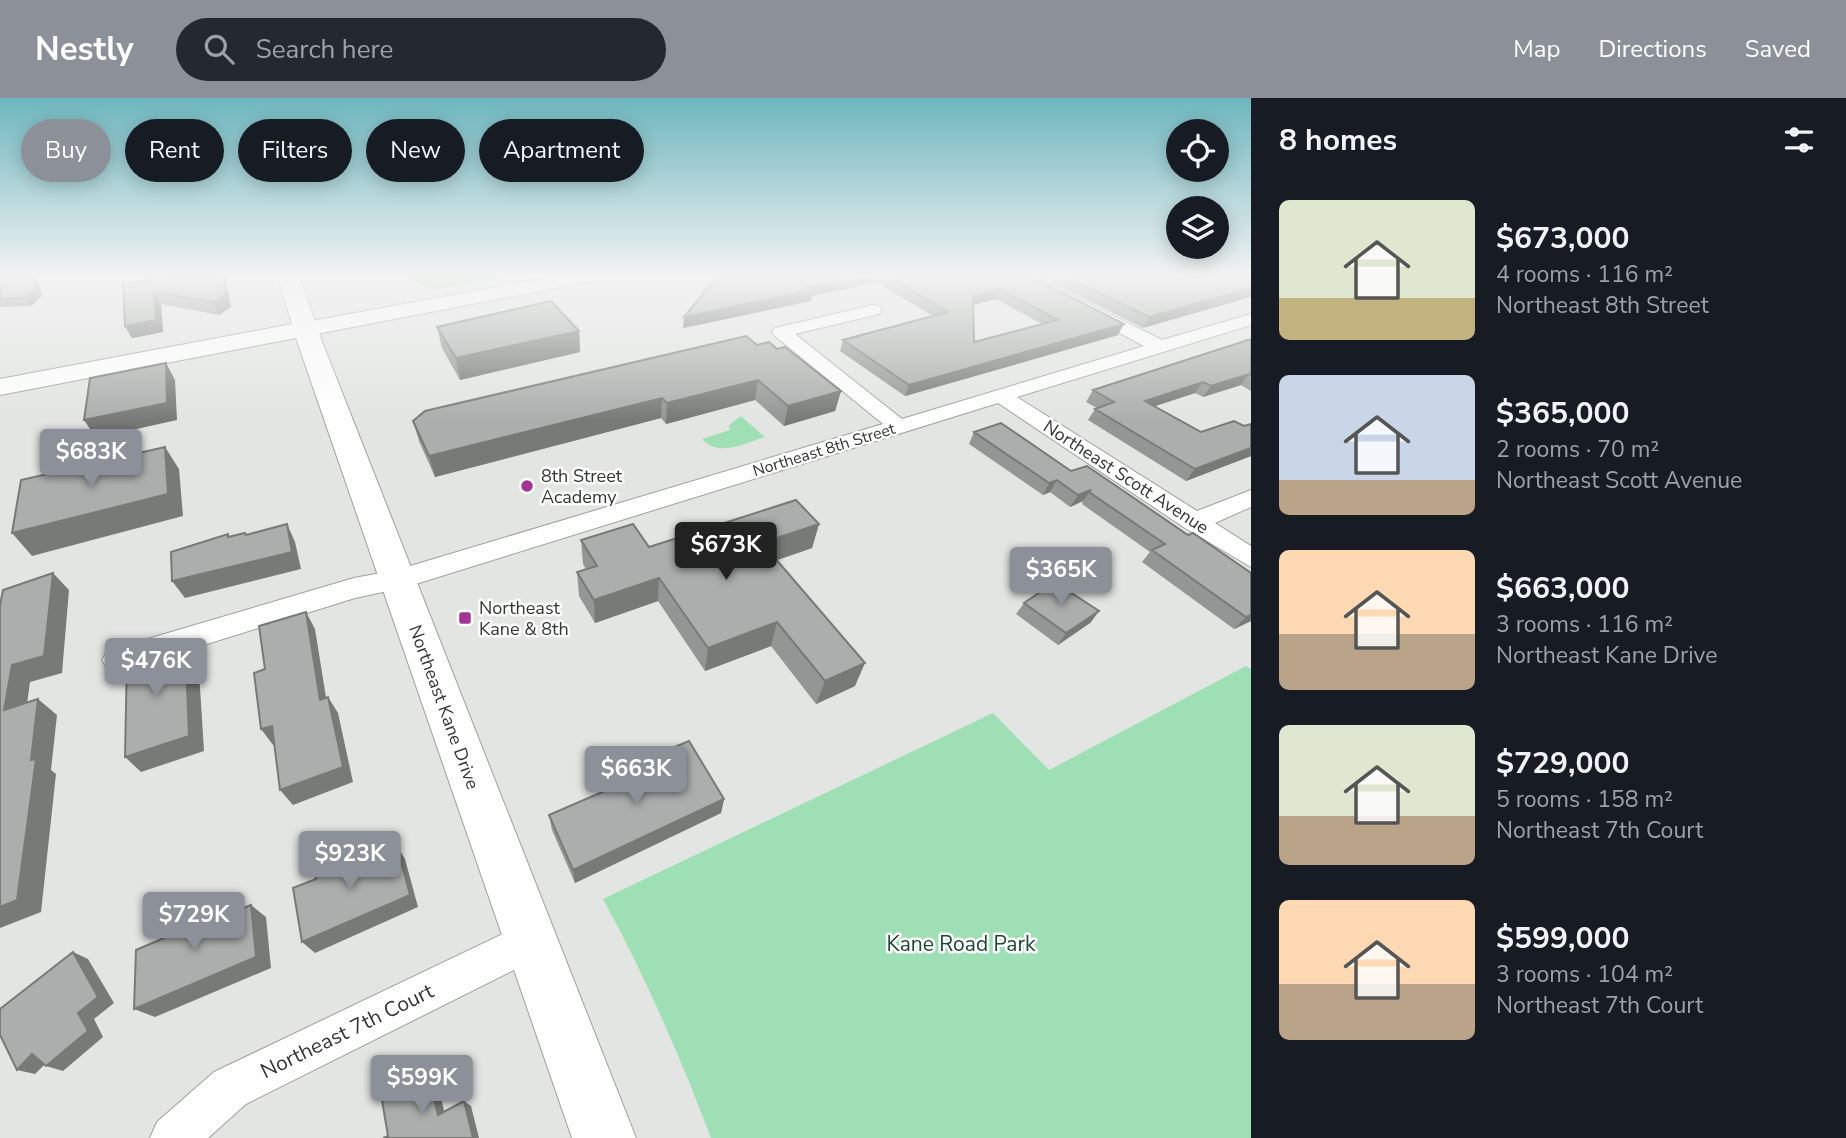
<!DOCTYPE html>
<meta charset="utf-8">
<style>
body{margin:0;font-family:"Nunito Sans",sans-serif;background:#242831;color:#f1f3f6;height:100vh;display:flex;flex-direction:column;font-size:26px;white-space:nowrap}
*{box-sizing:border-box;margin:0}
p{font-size:23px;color:#9ea1a6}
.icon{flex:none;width:38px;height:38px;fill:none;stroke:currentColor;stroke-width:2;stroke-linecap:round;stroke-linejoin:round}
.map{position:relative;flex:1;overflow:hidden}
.panel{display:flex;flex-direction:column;background:#171b24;width:595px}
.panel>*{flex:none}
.banner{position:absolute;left:21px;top:21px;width:665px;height:63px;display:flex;gap:14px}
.fabs{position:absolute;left:1166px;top:21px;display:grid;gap:14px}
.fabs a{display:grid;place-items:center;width:63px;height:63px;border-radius:50%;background:#171b24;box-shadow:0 4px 18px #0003;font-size:35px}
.price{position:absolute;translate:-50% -60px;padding:0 16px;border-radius:7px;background:#8c9099;color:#fff;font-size:23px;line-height:46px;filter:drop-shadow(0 2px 4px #0008)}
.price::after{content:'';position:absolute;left:50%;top:42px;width:21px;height:16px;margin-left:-10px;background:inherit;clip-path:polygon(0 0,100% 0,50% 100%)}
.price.active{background:#222;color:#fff}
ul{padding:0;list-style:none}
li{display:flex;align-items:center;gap:21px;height:175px;padding:0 28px}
li span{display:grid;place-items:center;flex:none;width:196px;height:140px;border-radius:10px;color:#555}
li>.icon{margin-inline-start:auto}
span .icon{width:84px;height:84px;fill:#fffc;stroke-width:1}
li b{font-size:30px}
h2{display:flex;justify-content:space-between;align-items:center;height:84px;padding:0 28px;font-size:30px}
.tag{padding:0 24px;border-radius:32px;background:#171b24;box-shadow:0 4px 18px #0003;font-size:24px;line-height:63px}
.tag.active{background:#8c9099;color:#fff}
header{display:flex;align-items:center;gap:42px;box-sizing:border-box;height:98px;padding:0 35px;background:#8c9099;color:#fff}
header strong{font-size:33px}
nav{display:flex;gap:38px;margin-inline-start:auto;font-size:24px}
.search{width:490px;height:63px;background:#242831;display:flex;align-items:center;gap:18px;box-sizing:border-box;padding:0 24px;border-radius:38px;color:#9ea1a6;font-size:26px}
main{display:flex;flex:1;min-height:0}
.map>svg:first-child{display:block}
.green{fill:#9fdfb5}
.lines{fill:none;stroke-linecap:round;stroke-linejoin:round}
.minor-casing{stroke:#9ea09e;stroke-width:2}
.tertiary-casing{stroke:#9ea09e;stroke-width:2}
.primary-casing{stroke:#9ea09e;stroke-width:2}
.minor{fill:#fff;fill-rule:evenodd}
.tertiary{fill:#fff;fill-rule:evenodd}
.primary{fill:#fff;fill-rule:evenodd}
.wall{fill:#939694;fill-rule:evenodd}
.shaded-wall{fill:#787a78}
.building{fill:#abaeac;stroke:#787a78;stroke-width:2;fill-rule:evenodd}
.poi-dot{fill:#a43492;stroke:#fff;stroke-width:2.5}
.labels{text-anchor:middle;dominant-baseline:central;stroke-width:5;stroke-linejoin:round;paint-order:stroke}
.far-street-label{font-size:16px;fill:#343535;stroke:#fff}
.poi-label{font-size:18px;fill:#343535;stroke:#fff;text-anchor:start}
.street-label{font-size:18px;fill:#343535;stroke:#fff}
.near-park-label{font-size:21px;fill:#1e472e;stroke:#fff}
.near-street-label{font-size:21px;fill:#343535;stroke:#fff}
</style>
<header>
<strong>Nestly</strong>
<div class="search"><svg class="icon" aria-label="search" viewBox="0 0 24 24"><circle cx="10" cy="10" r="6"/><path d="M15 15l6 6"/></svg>Search here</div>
<nav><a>Map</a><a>Directions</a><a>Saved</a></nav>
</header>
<main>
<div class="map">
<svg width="1251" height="1040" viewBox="0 0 1251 1040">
<rect width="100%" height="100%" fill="#e3e5e3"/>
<path class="green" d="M401,177H515L432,192Z
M741,318L765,339C745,345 719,360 702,341L730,332L729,327Z
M1246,568L1251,571V1040H711C680,958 645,878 603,801L993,615L1049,672Z"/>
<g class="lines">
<defs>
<path id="minor" d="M1011,177H1031L1162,242L1251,216V227L1017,299L1197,413L1251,392V409L1215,425L1251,448V469L1185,430L998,305L406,489L355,500L117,574L107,570L102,562L107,554L117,550L354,480L397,472L883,326L775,238L772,234L775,230L873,207L879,208L882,212L879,216L795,236L902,321L1144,248Z
M532,822L546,828L552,842L546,856L246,1006L208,1040H150L157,1024L214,974Z"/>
<path id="tertiary" d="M561,177H602L592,183L306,238L295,231L306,224Z"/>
<path id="primary" d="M277,177H299L323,246L636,1040H572L296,240L0,297V281L292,226Z"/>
</defs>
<use href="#minor" class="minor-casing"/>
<use href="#tertiary" class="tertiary-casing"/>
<use href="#primary" class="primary-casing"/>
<use href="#minor" class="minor"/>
<use href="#tertiary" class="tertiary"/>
<use href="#primary" class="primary"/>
</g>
<path class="wall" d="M0,177H35L38,183L42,198L31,208L0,209Z
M178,177L231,209L219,217L161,206L163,234L132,240L125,228L123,186Z
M718,177H1028L1118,237L905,298L840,253L843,242L933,218L876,184L812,198L811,203L683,230ZM996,201L1042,226L974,244L973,207Z
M1037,177H1251L1143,230Z
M437,229L579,233L580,254L460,282L442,250Z
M1251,241V293L1241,287L1203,299L1195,295L1155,308L1201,334L1244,328L1251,326V358L1186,383L1088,322L1095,311L1097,310L1086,304L1093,292Z
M757,247L777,251L841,293L835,313L784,328L755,302L666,326L661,320L435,379L419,343L413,323Z
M974,334L1071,373L1087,368L1251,523L1234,531L1142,464L1150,454L1082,406L1083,403L1070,409L1050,394L1043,397L969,346Z
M819,426L812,450L777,462L855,588L816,606L771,548L705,573L658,503L595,525L579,498L577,474L586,471L583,466L581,442L649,449Z
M1024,505L1099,513L1090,525L1058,547L1016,516Z
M646,661L724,701L721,715L575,785L552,732L549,717L646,675Z"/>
<path class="shaded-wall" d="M34,177L38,183L42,198L31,208L26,200Z
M222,177H225L231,209L219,217L213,204Z
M864,177H878L876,184L812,198L811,203L683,230L684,219L808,189Z
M1251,190V199L1143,230L1149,219Z
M1000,191L996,201L969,208L973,198Z
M154,194L161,206L163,234L132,240L125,228Z
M1124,226L1118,237L905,298L909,287Z
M579,233L580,254L460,282L456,260Z
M166,265L175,282L177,322L96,340L84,322Z
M1249,276L1241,287L1203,299L1211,288Z
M758,282L755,302L666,326L667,305Z
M1203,284L1195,295L1137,314L1145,303Z
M841,293L835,313L784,328L788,308Z
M662,300L661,320L435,379L429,358Z
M165,349L179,371L183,418L32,458L12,435Z
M1251,350V358L1186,383L1195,371Z
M1057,382L1050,394L1043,397L1049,385Z
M1091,392L1083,403L1070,409L1078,397Z
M287,426L295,444L301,471L185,500L172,483Z
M819,426L812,450L757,469L762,445Z
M53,475L69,492L62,575L30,584L24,628L4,612L12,567Z
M659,480L658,503L595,525L594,502Z
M1099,513L1090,525L1058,547L1066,535Z
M306,514L315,531L329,618L320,602Z
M1251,517V523L1234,531L1246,519Z
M777,524L771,548L705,573L708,550Z
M185,541L198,558L204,653L141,674L125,659Z
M865,565L855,588L816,606L825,583Z
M328,599L338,615L353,684L293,707L280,692Z
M38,601L57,617L51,672L56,676L41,814L0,830V809L31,662Z
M272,628L283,644L273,647L261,631Z
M724,701L721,715L575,785L573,772Z
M397,748L405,761L418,809L315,855L302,844Z
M226,804L241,816L226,817Z
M251,807L266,819L271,870L155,919L134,911Z
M73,854L88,861L114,905L94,921L103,939L63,973L46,968L78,915Z
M32,956L50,961L35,976L17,972Z
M429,982L438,988L446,1021L438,1017Z
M405,984L414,990L407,994Z
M464,1003L471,1008L479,1040H473Z"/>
<path class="building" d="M0,177H19L18,178L34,177L37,190L26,200L0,201Z
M178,177H222L226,197L213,204L154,194L156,222L125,228L123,186Z
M718,177H864L808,189L814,192L684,219Z
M885,177H1028L1124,226L909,287L843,242L948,214ZM1000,191L1058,222L974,244L973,198Z
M1062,177H1251V190L1149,219Z
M551,203L579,233L456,260L437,229Z
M746,238L757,247L769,244L777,251L785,249L841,293L788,308L758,282L667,305L662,300L429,358L413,323L425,313Z
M1251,241V277L1249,276L1211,288L1203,284L1145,303L1201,334L1234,323L1244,328L1251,326V350L1195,371L1095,311L1114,304L1093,292Z
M166,265L167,305L84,322L90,280Z
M1001,325L1071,373L1087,368L1188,437L1193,435L1251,475V517L1246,519L1152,452L1165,446L1089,394L1091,392L1078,397L1057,382L1049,385L974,334Z
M165,349L168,396L12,435L21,382Z
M796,402L819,426L762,445L865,565L825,583L777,524L708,550L659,480L594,502L577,474L597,468L581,442L633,426L649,449Z
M287,426L292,454L172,483L171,454L228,436V439L245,435L246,437Z
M53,475L44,558L12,567L4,612L38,601L31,662L36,661L17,802L0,809V507L3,492Z
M1055,484L1099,513L1066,535L1024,505Z
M306,514L320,602L328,599L343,669L280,692L272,628L261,631L254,575L265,571L259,528Z
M185,541L189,638L125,659L127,559Z
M689,643L724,701L573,772L549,717L653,672L646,661Z
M397,748L410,797L302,844L293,790L316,781L314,774L370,750L372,758Z
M226,804V817L251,807L256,859L134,911L136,852L164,840V829Z
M73,854L98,899L78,915L88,933L46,968L32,956L17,972L0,937V911Z
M429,982L438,1017L464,1003L473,1040H383L388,1038L381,996L405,984L407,994Z"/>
<linearGradient id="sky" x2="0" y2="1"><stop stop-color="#6eb6be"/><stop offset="0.55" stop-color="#f2f3f2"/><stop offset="1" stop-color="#f2f3f2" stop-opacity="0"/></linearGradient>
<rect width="1251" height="322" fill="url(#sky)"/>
<g class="poi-dot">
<circle cx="527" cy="388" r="7"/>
<rect x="458" y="513" width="14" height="14" rx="3.5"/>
</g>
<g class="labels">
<g class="far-street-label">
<text transform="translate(824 352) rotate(-17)">Northeast 8th Street</text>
</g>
<g class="poi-label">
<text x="541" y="378">8th Street<tspan x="541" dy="21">Academy</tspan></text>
<text x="479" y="510">Northeast<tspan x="479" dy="21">Kane &amp; 8th</tspan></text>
</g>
<g class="street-label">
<text transform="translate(1126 379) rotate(33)">Northeast Scott Avenue</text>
<text transform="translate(444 609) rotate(70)">Northeast Kane Drive</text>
</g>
<g class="near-park-label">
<text x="961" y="846">Kane Road Park</text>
</g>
<g class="near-street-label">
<text transform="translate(347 933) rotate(-26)">Northeast 7th Court</text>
</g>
</g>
</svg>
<div class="fabs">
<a><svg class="icon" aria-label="locate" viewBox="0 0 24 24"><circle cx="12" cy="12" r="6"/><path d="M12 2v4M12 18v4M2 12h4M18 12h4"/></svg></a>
<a><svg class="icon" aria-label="layers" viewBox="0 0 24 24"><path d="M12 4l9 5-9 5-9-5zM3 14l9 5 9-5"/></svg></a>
</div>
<b class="price" style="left:91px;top:391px">$683K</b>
<b class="price active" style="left:726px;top:484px">$673K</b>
<b class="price" style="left:1061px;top:509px">$365K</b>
<b class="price" style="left:156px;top:600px">$476K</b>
<b class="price" style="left:636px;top:708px">$663K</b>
<b class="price" style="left:350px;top:793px">$923K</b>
<b class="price" style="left:194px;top:854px">$729K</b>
<b class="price" style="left:422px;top:1017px">$599K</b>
<div class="banner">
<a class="tag active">Buy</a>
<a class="tag">Rent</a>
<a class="tag">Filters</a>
<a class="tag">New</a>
<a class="tag">Apartment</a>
</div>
</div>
<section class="panel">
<h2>8 homes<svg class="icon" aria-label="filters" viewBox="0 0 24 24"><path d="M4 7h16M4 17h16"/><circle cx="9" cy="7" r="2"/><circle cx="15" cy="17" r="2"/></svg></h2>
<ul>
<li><span style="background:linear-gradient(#dfe7d0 70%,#c2b280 0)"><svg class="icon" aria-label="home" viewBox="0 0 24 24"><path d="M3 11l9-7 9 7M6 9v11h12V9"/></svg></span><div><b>$673,000</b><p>4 rooms · 116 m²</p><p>Northeast 8th Street</p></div></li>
<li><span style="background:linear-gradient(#c9d6e8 75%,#b9a48a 0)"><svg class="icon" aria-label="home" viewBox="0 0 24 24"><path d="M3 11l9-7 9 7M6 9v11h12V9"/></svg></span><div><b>$365,000</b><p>2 rooms · 70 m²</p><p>Northeast Scott Avenue</p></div></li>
<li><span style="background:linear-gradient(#ffd9b3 60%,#b9a48a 0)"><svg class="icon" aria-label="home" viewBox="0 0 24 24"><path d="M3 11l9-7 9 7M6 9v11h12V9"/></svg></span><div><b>$663,000</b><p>3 rooms · 116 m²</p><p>Northeast Kane Drive</p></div></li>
<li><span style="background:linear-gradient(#dfe7d0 65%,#b9a48a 0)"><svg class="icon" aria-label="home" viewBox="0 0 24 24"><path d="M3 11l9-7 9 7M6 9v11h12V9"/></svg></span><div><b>$729,000</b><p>5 rooms · 158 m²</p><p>Northeast 7th Court</p></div></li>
<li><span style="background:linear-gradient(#ffd9b3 60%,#b9a48a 0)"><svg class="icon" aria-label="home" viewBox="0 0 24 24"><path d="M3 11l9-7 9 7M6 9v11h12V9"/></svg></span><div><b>$599,000</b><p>3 rooms · 104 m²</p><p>Northeast 7th Court</p></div></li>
</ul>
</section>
</main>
